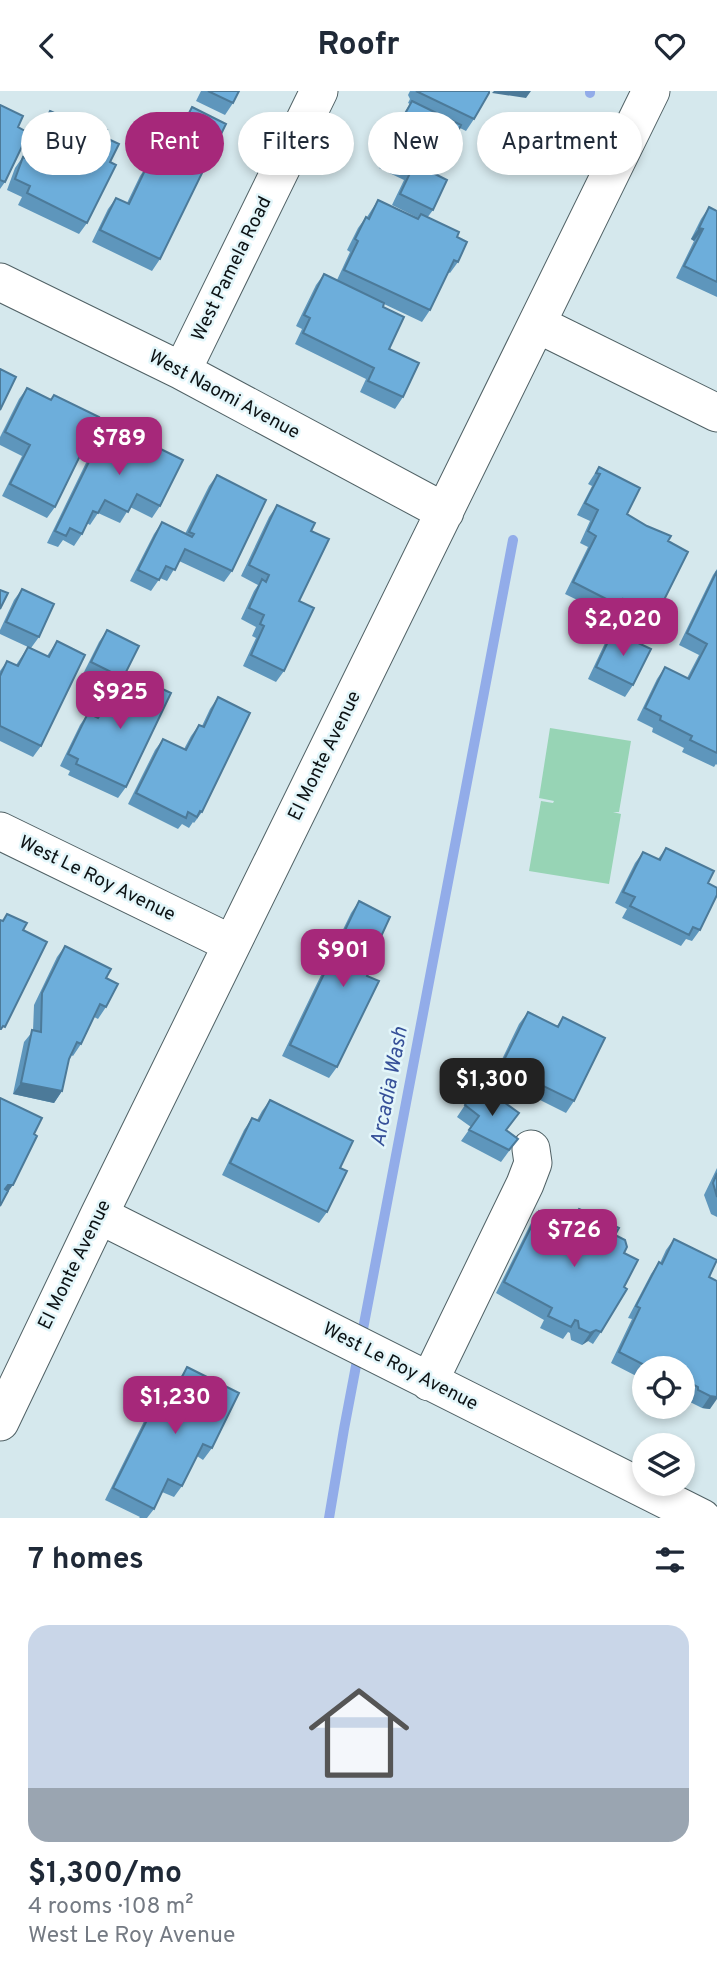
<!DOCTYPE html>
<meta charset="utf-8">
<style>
body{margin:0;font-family:Overpass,sans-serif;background:#f6f6f7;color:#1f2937;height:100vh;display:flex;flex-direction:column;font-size:26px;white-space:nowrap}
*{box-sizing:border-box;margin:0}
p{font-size:23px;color:#747a83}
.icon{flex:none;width:38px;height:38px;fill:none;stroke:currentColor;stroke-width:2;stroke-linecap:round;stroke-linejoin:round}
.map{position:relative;height:1427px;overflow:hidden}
.panel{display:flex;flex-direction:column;background:#fff;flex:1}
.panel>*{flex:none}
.top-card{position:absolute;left:21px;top:21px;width:676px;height:63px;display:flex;gap:14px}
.tools{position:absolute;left:632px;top:1265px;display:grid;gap:14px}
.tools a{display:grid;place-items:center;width:63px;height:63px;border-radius:50%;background:#fff;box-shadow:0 4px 10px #0003;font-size:35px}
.price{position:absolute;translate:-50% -60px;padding:0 16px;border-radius:14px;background:#a6287a;color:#fff;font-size:23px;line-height:46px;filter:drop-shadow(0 2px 4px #0008)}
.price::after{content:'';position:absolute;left:50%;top:42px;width:21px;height:16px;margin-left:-10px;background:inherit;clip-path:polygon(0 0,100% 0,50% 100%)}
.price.active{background:#222;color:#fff}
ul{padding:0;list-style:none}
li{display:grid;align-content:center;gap:14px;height:371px;padding:0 28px}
li span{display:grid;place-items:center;height:217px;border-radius:21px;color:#555}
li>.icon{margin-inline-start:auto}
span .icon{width:126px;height:126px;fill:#fffc;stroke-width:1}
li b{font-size:30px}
h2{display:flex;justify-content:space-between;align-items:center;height:84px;padding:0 28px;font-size:30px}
.pill{padding:0 24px;border-radius:32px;background:#fff;box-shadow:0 4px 10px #0003;font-size:24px;line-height:63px}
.pill.active{background:#a6287a;color:#fff}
header{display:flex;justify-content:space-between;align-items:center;height:91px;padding:0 28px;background:#fff;font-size:32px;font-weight:700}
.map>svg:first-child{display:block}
.garden{fill:#97d4b5}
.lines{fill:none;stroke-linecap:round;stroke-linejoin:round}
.stream{stroke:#92ace9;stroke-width:10}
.minor-casing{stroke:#506165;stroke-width:39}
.minor{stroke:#fff;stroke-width:37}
.wall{fill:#5e96bc}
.shaded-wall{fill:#4c7a99}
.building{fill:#6daedb;stroke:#4c7a99;stroke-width:2}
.labels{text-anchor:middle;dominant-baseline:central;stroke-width:5;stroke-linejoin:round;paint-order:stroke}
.street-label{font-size:19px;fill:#0c1214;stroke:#e3f6fa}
.water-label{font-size:21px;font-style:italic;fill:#354f98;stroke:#e3f6fa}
</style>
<header><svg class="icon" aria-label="back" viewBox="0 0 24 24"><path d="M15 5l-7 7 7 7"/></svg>Roofr<svg class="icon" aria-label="heart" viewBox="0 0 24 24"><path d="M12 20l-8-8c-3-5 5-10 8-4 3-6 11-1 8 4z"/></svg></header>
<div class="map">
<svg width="717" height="1427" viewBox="0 0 717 1427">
<rect width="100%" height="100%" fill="#d5e8ed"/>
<path class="garden" d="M550,637L631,650L619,721H613L621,723L609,793L529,780L541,710L553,712L554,710L539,707Z"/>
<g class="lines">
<path class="stream" d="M590,2V0
M329,1427L344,1338L513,449"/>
<defs>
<path id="minor" d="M0,191L182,280L445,421
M537,233L717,322
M182,280L319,0
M0,740L232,853
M99,1124L702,1427
M429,1291L525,1093L533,1072L531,1058
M0,1331L99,1124L651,0"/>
</defs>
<use href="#minor" class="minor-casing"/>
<use href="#minor" class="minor"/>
</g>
<path class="wall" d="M201,0H239L233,12L225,24L196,10Z
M410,0H489L474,28L466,40L460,37L446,65L439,75L435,83L433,119L427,127L457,146L458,171L450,182L448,181L430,219L422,231L384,213L383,216L389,258L403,306L395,318L360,301L366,288L295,253L302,238L296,235L316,194L324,183L337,189L350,161L347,159L358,137L366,126H367L378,109L418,127L392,114L404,89L379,77L383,69L379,67L404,22L410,13L408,12L410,8L408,4Z
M0,14L18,36L5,91L0,98Z
M192,16L160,168L152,180L92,151L108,118L116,107L127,112L140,85L148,73L159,79L184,28Z
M50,20L85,37L90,30L104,46L110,71L87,132L79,143L18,114L22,106L7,99L15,77L33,51L42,31Z
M709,116L716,120L717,119V206L676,187L694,150L691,148L701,128Z
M27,297L51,309L54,304L55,416L47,427L2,405L22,365L0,354V346L19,308Z
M108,332L160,415L152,427L130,416L120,432L98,422L90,434L87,432L82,443L74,455L63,449L58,456L47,452L100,343Z
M599,376L627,423L668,450L656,525L648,537L616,520L612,526L565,503L588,456L580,452L590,430L577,424L592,395L588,393Z
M217,384L232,480L224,491L179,470L167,490L160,487L151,500L130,490L154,443L162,431L185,443L209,395Z
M277,414L311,440L299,510L284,580L276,591L243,575L256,547L252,545L256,536L241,528L254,500L258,494L241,485L269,426Z
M717,478V674L716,673L714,676L682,661L684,657L652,641L653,637L637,629L657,588L665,576L687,587L699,564L679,554L713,484Z
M22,498L39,546L31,557L47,565L57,550L41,655L33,666L0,650V580L7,570L16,574L28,556L0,543V539L14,509Z
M107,539L123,587L115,598L83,583L99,551Z
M613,540L633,594L625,606L588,588L605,552Z
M135,585L126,696L118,707L68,684L70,680L60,675L80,634L88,622L93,625L97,616L105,605L107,606L111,599L123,604L127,596Z
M218,606L202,721L194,732L193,731L189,737L182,733L178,738L128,713L155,659L163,648L184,658L191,645L199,634L202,635L210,618Z
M666,757L708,792L700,839L692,850L686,848L681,855L622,827L627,818L615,812L635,772L643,761L658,768Z
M359,810L378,852L337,976L329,987L282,965L351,822Z
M65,855L106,887V916L98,928L94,926L81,953L73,965L71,964L69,968L62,1000L54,1012L13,1003L24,951L33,940L34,914L57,866Z
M528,921L557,935L563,926L574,1010L566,1022L516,997L513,1001L491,991L519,933Z
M479,993L506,1039L518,1048L501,1071L461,1050L471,1036L457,1026Z
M270,1009L340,1077L327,1121L319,1132L222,1084L244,1039L252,1027L257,1029L262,1020Z
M717,1077V1126L711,1123L704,1104Z
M579,1118L615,1144L624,1162L601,1241L593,1253L588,1250L582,1254L571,1249L570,1242L568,1241L563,1248L540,1237L544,1229L496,1202L531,1132L539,1120L570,1131Z
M674,1148L709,1186L710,1318L702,1317L690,1311V1308L682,1304V1278H644V1289L611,1272L632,1228L628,1227L651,1183L659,1171L660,1172L666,1159Z
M187,1276L212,1357L203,1369L197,1365L182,1395L174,1406L162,1401L154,1418L147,1427H139L140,1426L105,1409L159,1300L167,1289L176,1293Z"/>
<path class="shaded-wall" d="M494,0H531L526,7L492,2Z
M699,137L703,138L694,150L691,148Z
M21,992L62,1000L54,1012L13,1003Z
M8,1094H13L5,1105L0,1106Z
M596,1239L588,1250L582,1254L590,1242Z
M710,1305L717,1306V1308L710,1318L702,1317Z"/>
<path class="building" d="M208,0H239L233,12Z
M416,0H489V2L474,28Z
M412,10L461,34L446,65L441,63L437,73L440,75L435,83L447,89L433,119L400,103L412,78L387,66L391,58L387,56Z
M0,14L23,25L18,36L25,40L24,43L27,45L5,91L0,89Z
M192,16L226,33L160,168L100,139L116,107L129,113L148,73L161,79Z
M50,20L86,37L90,30L107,39L104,46L119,53L110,71L116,74L87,132L27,102L30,95L15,88L23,66L25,67L33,50L35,51Z
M378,109L418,128L421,123L459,141L457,146L467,151L458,171L454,169L430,219L344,179L358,150L355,148L366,126L369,128Z
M709,116L717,120V191L684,175L703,138L699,137Z
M324,183L384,212L383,216L404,226L389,258L419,272L403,306L368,290L374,277L303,242L310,227L304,224Z
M0,278L16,286L0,319Z
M27,297L51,309L54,304L99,326L55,416L10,393L30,354L5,341Z
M108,332L183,369L160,415L137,403L128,421L105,409L98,422L93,420L82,443L70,437L66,445L55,440Z
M599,376L640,397L627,423L647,435L671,445L668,450L688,461L656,525L623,508L620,515L573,491L596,445L588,440L598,419L585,412L600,383L596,382Z
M217,384L266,409L232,480L185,458L175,479L166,475L159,489L138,479L162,431L192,446L194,443L189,441Z
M277,414L315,432L311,440L329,448L299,510L314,517L284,580L251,564L264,535L260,533L264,524L249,517L262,488L266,491L269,484L249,474Z
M717,480V662L690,649L692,645L660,629L661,625L645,617L665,576L689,588L707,553L687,542Z
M22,498L54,513L39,546L6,531Z
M0,499L8,502L0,518Z
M107,539L139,555L123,587L91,571Z
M613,540L651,558L633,594L596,576Z
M57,550L85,564L41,655L0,635V585L7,570L18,575L28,556L49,566Z
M135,585L171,602L126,696L76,673L78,668L68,663L88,622L98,627L100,624L97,622L105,605L108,606L111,599L125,605Z
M218,606L250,622L202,721L200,720L197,726L188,721L186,727L136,702L163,648L186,659L199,634L204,636Z
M666,757L714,780L708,792L717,797V804L700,839L693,836L689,844L630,815L635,806L623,801L643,761L660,769Z
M359,810L390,826L378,852L382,854L367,885L379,890L337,976L290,954Z
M7,823L27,832L23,839L47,851L5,936L3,935L1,938H0V829L3,830Z
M65,855L111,878L106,887L118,893L106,916L100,913L81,953L77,951L69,968L62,1000L21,992L32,939L41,941L42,902Z
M528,921L558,936L563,926L605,947L574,1010L523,985L521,990L499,979Z
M479,993L519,1022L506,1039L518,1048L509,1059L469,1039L479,1025L465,1014Z
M0,1007L42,1027L34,1043L37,1045L13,1094H8L5,1098L8,1100L0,1115Z
M270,1009L353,1050L340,1077L347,1080L327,1121L230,1072L252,1027L259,1030Z
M717,1082V1106L713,1092Z
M579,1118L619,1137L615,1144L625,1149L627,1156L624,1162L638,1169L624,1196L627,1198L601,1241L596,1239L590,1242L579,1237L578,1230L575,1229L571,1236L548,1225L552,1217L504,1191L539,1120L548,1124L550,1121L572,1132Z
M674,1148L717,1169L709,1186L717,1190V1306L710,1305L698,1299V1296L687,1290L685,1294L682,1293V1278H652L619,1261L640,1217L636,1215L659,1171L662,1173Z
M187,1276L239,1302L212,1357L203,1353L182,1395L168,1388L154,1418L113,1397L167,1289L178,1294Z"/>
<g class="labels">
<g class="street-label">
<text transform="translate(232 178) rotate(-64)">West Pamela Road</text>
<text transform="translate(224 304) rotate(28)">West Naomi Avenue</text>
<text transform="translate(325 665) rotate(-64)">El Monte Avenue</text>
<text transform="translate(97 788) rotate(26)">West Le Roy Avenue</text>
<text transform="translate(75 1174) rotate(-64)">El Monte Avenue</text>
<text transform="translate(400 1276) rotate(27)">West Le Roy Avenue</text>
</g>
<g class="water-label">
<text transform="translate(390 996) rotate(-79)">Arcadia Wash</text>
</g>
</g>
</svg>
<div class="tools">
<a><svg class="icon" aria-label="locate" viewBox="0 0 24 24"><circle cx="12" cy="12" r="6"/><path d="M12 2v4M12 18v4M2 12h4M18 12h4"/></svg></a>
<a><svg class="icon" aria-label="layers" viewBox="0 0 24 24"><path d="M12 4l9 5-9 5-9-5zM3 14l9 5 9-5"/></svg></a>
</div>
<b class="price" style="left:119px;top:386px">$789</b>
<b class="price" style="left:623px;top:567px">$2,020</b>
<b class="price" style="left:120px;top:640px">$925</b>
<b class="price" style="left:343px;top:898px">$901</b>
<b class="price active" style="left:492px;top:1027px">$1,300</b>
<b class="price" style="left:574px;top:1178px">$726</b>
<b class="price" style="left:175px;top:1345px">$1,230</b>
<div class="top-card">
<a class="pill">Buy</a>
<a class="pill active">Rent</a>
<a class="pill">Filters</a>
<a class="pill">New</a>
<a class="pill">Apartment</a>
</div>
</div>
<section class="panel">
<h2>7 homes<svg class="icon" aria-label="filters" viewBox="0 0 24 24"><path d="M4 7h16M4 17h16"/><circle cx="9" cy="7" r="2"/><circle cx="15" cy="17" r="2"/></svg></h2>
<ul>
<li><span style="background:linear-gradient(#c9d6e8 75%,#9aa5b1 0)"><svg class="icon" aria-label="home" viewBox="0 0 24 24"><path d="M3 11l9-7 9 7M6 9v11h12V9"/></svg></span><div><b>$1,300/mo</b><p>4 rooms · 108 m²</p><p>West Le Roy Avenue</p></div></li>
</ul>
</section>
